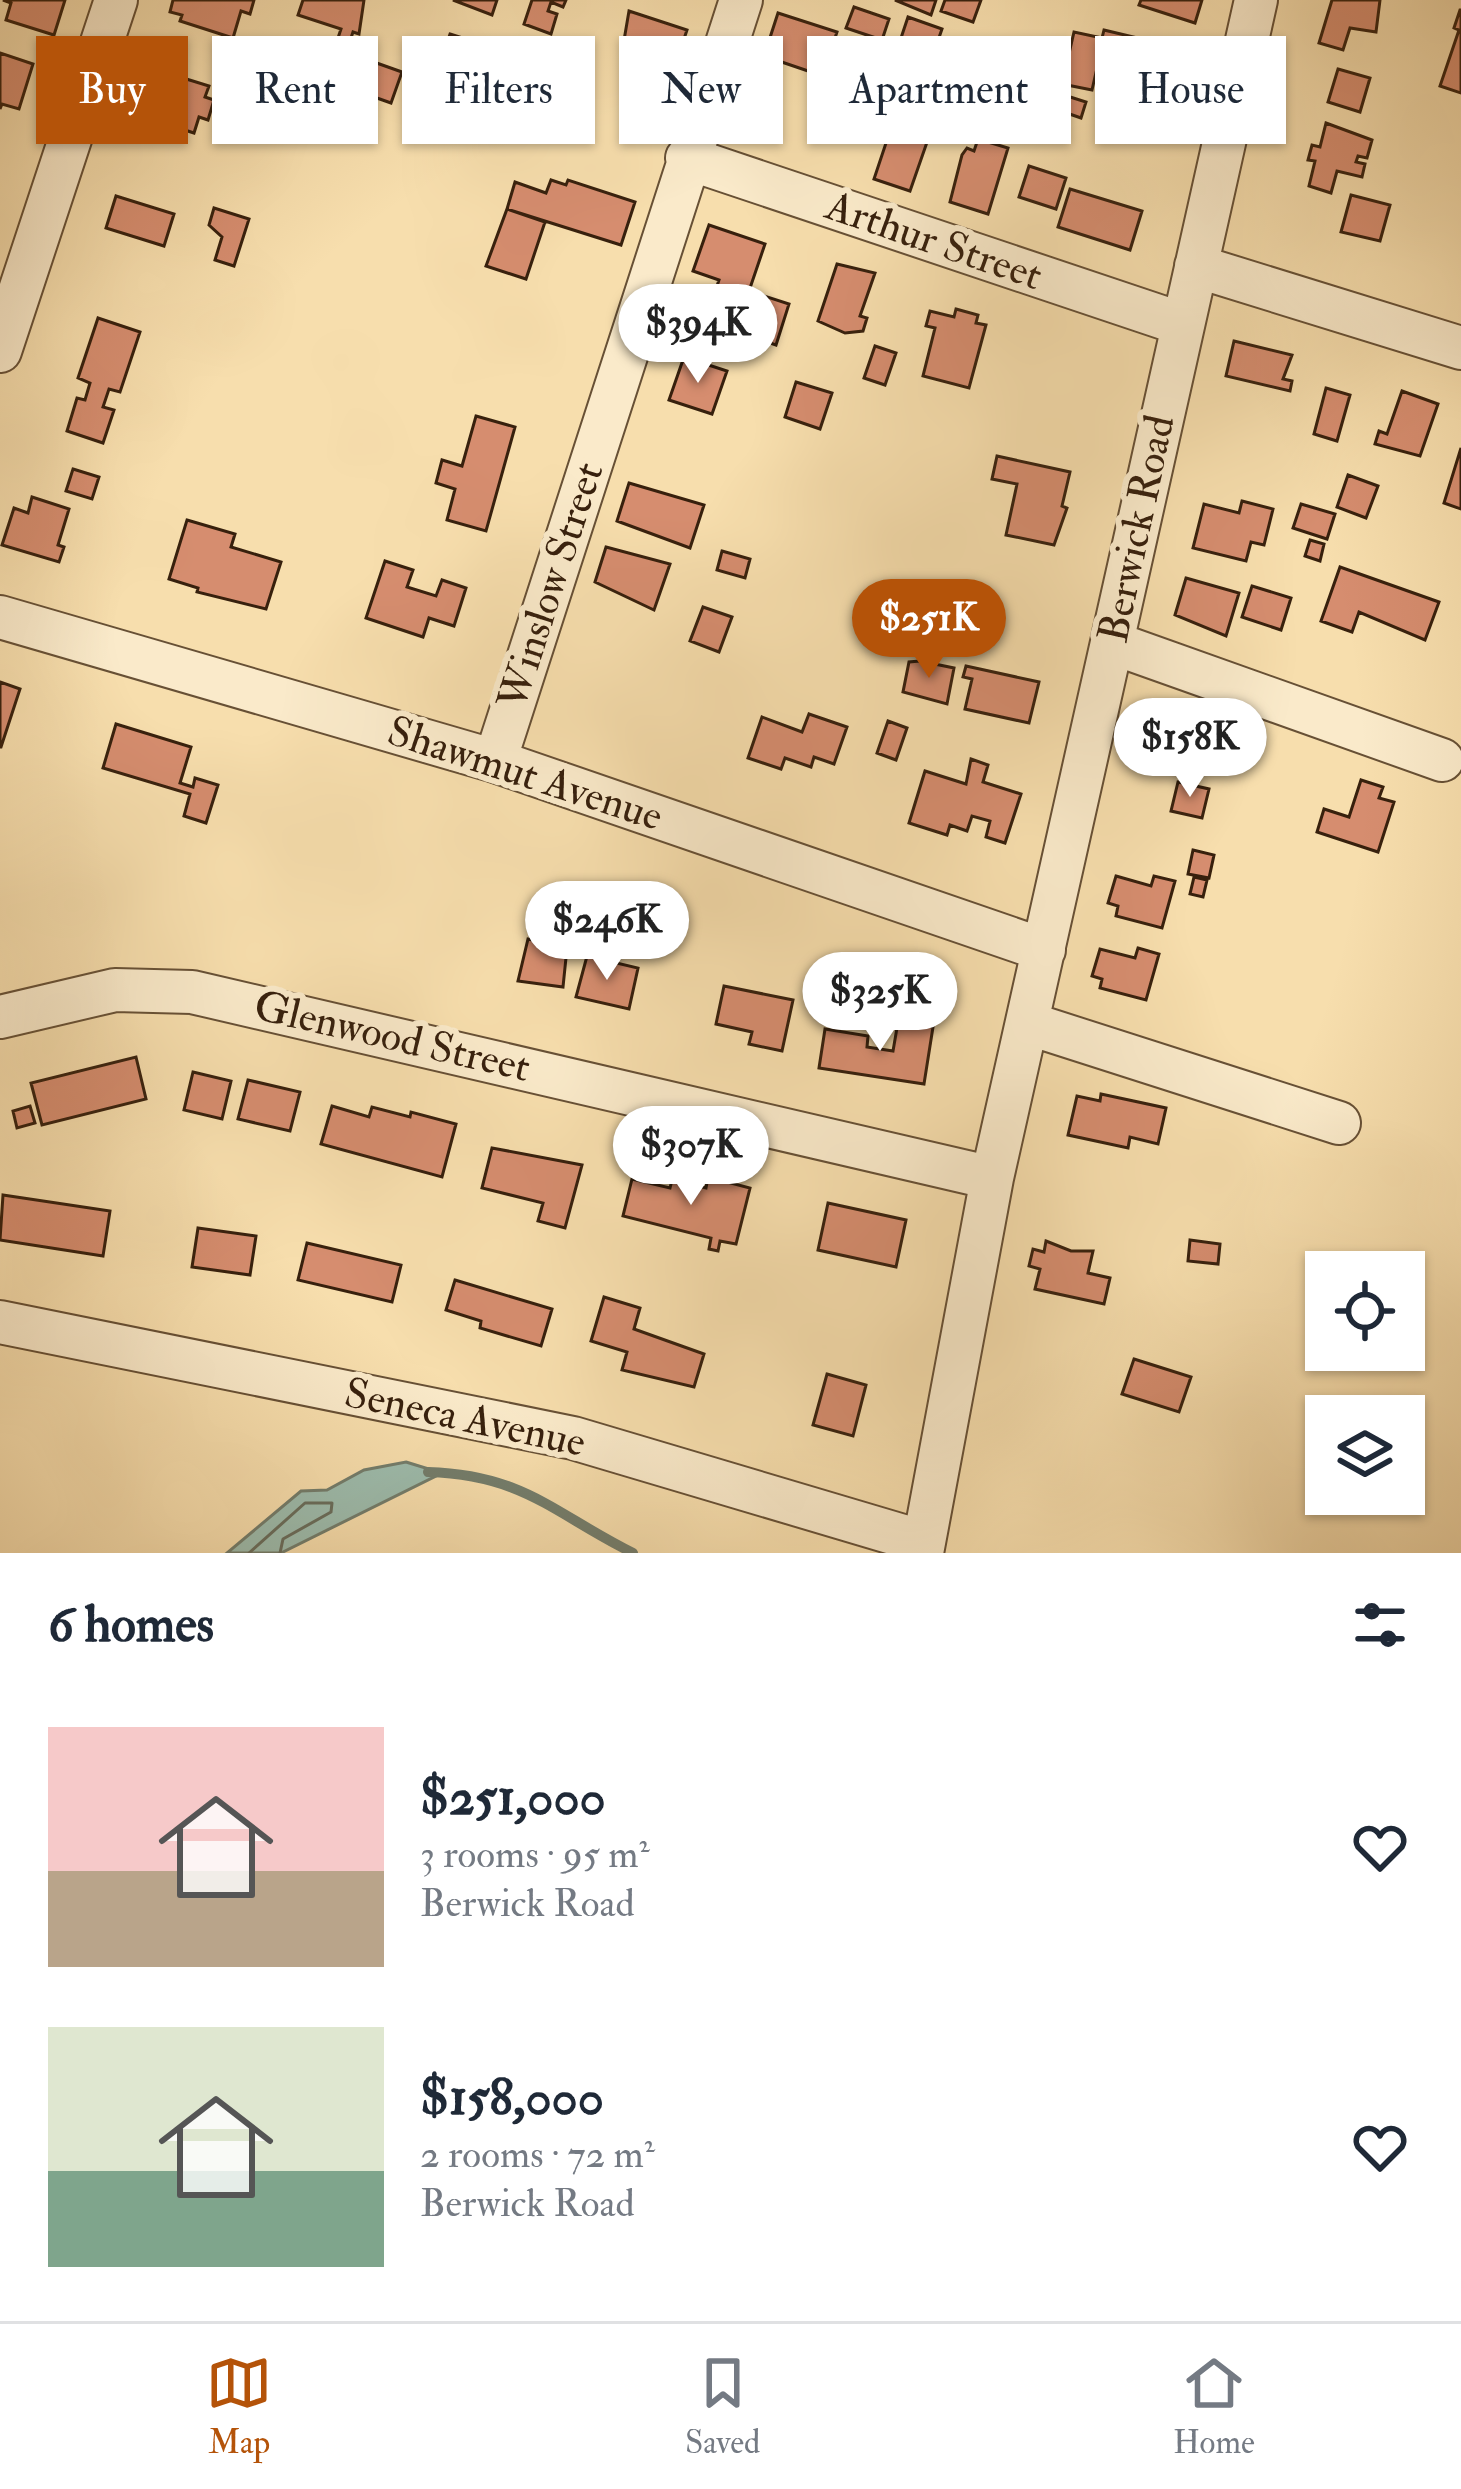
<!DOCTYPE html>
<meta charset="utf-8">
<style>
body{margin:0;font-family:"IM FELL Double Pica",serif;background:#f6f6f7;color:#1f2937;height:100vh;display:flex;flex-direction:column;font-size:45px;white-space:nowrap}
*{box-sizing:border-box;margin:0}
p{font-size:39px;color:#747a83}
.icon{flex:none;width:66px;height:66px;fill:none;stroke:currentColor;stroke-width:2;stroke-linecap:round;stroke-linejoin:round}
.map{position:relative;height:1553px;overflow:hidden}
.panel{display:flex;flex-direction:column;background:#fff;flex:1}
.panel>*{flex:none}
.guide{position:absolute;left:36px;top:36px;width:1389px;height:108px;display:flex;gap:24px}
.controls{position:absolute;left:1305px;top:1251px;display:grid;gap:24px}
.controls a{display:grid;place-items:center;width:120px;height:120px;border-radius:0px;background:#fff;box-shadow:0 3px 9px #0004;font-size:60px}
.price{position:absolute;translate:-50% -102px;padding:0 27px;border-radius:42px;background:#fff;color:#222;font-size:39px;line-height:78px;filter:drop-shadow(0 3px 6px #0008)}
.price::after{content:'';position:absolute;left:50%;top:72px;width:36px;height:27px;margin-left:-18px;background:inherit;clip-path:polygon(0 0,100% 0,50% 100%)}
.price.selected{background:#b45309;color:#fff}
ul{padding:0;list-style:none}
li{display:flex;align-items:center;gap:36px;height:300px;padding:0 48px}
li span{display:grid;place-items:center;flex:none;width:336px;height:240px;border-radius:0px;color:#555}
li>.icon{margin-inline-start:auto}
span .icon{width:144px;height:144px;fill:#fffc;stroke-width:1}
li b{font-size:51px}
h2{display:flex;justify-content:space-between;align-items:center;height:144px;padding:0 48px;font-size:51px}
.tag{padding:0 42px;border-radius:0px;background:#fff;box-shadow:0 3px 9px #0004;font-size:42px;line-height:108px}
.tag.selected{background:#b45309;color:#fff}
.tab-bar{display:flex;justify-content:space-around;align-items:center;height:168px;border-top:3px solid #e0e1e3;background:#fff;font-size:33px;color:#747a83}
.tab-bar a{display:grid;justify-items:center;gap:6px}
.tab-bar .selected{color:#b45309}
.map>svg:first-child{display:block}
.water{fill:#9dbcad;stroke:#747e6d;stroke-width:3}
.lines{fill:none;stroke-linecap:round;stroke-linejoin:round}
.shore{stroke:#6a6e5d;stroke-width:3}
.stream{stroke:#747e6d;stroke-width:10}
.building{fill:#d68d6f;stroke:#37200d;stroke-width:3}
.minor-casing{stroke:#675035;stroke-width:46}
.minor{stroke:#faeaca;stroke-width:42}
.labels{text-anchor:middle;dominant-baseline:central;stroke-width:12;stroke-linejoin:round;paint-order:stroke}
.street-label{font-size:42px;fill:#37200d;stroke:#faeaca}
</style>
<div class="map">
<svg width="1461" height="1553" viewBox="0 0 1461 1553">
<rect width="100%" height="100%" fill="#f7dead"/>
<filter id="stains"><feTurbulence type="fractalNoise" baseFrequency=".00167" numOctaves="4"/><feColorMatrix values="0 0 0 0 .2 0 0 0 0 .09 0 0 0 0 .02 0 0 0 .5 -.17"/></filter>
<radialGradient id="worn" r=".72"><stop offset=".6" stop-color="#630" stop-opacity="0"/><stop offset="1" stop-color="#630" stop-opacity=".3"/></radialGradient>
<path class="water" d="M406,1462L442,1473L281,1553H227L301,1491L327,1490L364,1470Z"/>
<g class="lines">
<path class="shore" d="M249,1553L305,1503H332L331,1512L283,1539L280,1553"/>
<path class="stream" d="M428,1472C524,1475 553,1513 633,1553"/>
</g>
<path class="building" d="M65,0L54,35L6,20L11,3L3,0Z
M173,0H254L250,14L241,11L233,38L180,21L182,15L170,12Z
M303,0H364L359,34L353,32L350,41L338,38L341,29L298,15Z
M453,0H497L492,15Z
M532,0H566L563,7L551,2L548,11L557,14L551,34L524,24Z
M895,0H936L931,15Z
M945,0H981L973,22L941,11Z
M1141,0H1202L1195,23L1139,5Z
M1332,0H1380L1376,32L1350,28L1343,50L1319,43Z
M854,7L889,19L882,40L846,28Z
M1460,10H1461V93L1440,86L1459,30L1454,28Z
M629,11L687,30L672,75L621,58Z
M778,13L837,32L827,62L818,60L814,73L764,56Z
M908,17L942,29L933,55L899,44Z
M1104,30L1179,48L1175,81L1170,86L1127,76L1131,63L1100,55L1092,90L1062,84L1074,32L1102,38Z
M450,34L494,48L479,93L435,78Z
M0,53L33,64L19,109L2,104L0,109Z
M1023,56L1041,63L1037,75L1018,68Z
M371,61L402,72L391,103L360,92Z
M246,67L279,77L269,108L236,98Z
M1338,69L1370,78L1360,112L1328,102Z
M167,73L209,86L205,97L214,100L208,120L199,117L194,133L151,119Z
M1067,96L1086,102L1081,118L1061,111Z
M903,115L933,125L910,191L874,179L892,125L899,127Z
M1326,123L1372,140L1367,158L1358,156L1356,162L1365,164L1362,177L1337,171L1331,193L1309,186L1315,161L1308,160L1312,145L1320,147Z
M978,139L1008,148L988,214L950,202L962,155L967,148L974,151Z
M1029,166L1066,178L1056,209L1019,197Z
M551,180L566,185L568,180L635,202L621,245L507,209L515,182L546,193Z
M1070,189L1142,211L1130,250L1058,227Z
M1351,195L1390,205L1380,241L1341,232Z
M116,196L174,214L164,246L106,228Z
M214,208L249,219L234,266L215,260L222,237L209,225Z
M507,209L545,222L526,279L486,266Z
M709,225L765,244L749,291L789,304L776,345L732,330L744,295L716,289L719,280L693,271Z
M837,264L875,273L860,316L867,318L863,331L845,333L818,321Z
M956,309L978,315L976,323L986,325L969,388L923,376L935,328L926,326L930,311L954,317Z
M98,318L140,332L120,392L109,389L103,407L114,410L103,443L67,431L77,398L85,400L90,383L78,378Z
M1234,341L1292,355L1283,379L1292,381L1290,391L1226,376Z
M875,346L896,353L885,385L864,378Z
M684,357L727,371L712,414L669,400Z
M796,382L832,393L820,429L785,417Z
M1326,388L1350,395L1337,441L1314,434Z
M1402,391L1438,404L1420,456L1375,444L1379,431L1387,434Z
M476,416L515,427L486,531L447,520L455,489L436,483L442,460L462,466Z
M1461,448V509L1444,503Z
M997,456L1070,472L1062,506L1067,508L1054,545L1006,535L1017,484L992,479Z
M73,469L99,477L92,499L66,491Z
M1348,475L1378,486L1366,518L1337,507Z
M629,483L704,505L690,548L617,521Z
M32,497L69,509L58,545L64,547L59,562L2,545L14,508L28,513Z
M1242,501L1273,509L1264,545L1251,542L1246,561L1193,548L1204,504L1239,513Z
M1301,504L1335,514L1327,539L1293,528Z
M187,520L235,534L231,547L281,562L266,609L197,592L198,588L169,579Z
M1310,540L1324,544L1320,561L1305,556Z
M606,547L670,564L654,610L595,582Z
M722,551L750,559L745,578L717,570Z
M385,561L413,570L407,587L436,596L442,580L466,588L454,626L429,618L423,637L366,618Z
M1340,567L1439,602L1425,640L1359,612L1352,632L1321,621Z
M1186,578L1239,593L1226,636L1175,615Z
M1252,586L1291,598L1281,630L1242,617Z
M703,607L732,617L719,652L690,641Z
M920,661L954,668L947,704L903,692L909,662Z
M966,666L1039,682L1029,723L965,709L972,679L963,677Z
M0,682L20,689L1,747H0Z
M809,714L847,727L834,764L814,757L811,767L785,758L781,769L748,758L762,717L802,732Z
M888,721L907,728L896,760L877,753Z
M1149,723L1187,732L1189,723L1209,727L1198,773L1152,762L1150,772L1138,769Z
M116,724L191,747L180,783L193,787L195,778L218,785L206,823L184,816L190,794L103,768Z
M971,759L988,765L983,782L1021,794L1005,843L986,837L990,821L972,816L967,831L950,825L947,835L909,823L925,771L966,784Z
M1361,780L1383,787L1379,798L1394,802L1378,852L1317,832L1324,809L1349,817Z
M1178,782L1209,789L1202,818L1171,811Z
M1193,850L1214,855L1209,878L1188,874Z
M1116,876L1151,886L1154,876L1175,881L1162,928L1116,916L1118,906L1108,903Z
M1194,877L1207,880L1203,897L1190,894Z
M528,939L567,948L563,987L518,981Z
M1138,948L1159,954L1146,1000L1100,988L1102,979L1092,976L1100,949L1135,958Z
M587,956L638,968L629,1009L576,997Z
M724,986L793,1000L782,1051L749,1044L752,1032L716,1024Z
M898,1022L933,1027L924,1084L819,1068L825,1029L868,1036L867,1047L893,1051Z
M136,1057L146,1099L42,1125L31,1083Z
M193,1072L231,1081L222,1119L184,1110Z
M248,1080L300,1092L290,1131L238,1119Z
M1101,1094L1166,1108L1158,1144L1130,1137L1128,1148L1068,1135L1077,1096L1100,1101Z
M30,1106L35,1123L17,1128L13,1111Z
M332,1106L369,1117L372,1107L410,1117L411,1112L456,1124L442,1177L321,1144Z
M492,1148L582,1165L565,1228L538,1221L543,1203L482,1188Z
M708,1177L750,1188L736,1244L720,1241L718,1251L709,1249L711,1238L623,1216L632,1179L670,1188L672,1180L706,1188Z
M3,1195L110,1211L103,1256L0,1240Z
M828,1203L906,1220L896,1267L818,1250Z
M198,1228L256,1236L250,1275L192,1267Z
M1190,1240L1220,1244L1218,1264L1188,1261Z
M1046,1241L1071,1251H1093L1088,1273L1110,1278L1104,1304L1035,1289L1040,1269L1029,1266L1033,1249L1044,1252Z
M307,1243L401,1265L392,1302L298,1280Z
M455,1280L552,1309L541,1346L480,1328L481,1321L446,1310Z
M604,1297L640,1308L634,1329L704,1354L694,1387L622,1370L627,1352L591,1341Z
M1134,1359L1191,1377L1179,1412L1122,1394Z
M827,1374L866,1385L853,1436L813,1425Z"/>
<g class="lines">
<defs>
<path id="minor" d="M687,158L1182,324
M1196,266L1461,348
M0,351L116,0
M0,617L495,761L1044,950
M1113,643L1442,760
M495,761L741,0
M0,1017L115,990L192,992L992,1178
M1027,1023L1339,1123
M0,1322L573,1438L923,1542
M922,1553L992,1178L1256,0"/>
</defs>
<use href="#minor" class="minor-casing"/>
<use href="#minor" class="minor"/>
</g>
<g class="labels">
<g class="street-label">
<text transform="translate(934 241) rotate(19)">Arthur Street</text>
<text transform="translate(1137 529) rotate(-78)">Berwick Road</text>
<text transform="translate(551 586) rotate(-72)">Winslow Street</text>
<text transform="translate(525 774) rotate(18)">Shawmut Avenue</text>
<text transform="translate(392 1037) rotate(13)">Glenwood Street</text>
<text transform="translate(465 1418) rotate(12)">Seneca Avenue</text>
</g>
</g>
<rect width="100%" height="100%" filter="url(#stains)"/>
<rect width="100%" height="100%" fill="url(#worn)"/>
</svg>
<div class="controls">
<a><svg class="icon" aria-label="locate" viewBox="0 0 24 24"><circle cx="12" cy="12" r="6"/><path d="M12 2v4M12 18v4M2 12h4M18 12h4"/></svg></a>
<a><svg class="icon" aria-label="layers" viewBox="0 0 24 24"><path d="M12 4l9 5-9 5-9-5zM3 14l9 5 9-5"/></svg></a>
</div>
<b class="price" style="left:698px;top:386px">$394K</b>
<b class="price selected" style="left:929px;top:681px">$251K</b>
<b class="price" style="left:1190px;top:800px">$158K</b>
<b class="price" style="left:607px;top:983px">$246K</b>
<b class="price" style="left:880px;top:1054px">$325K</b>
<b class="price" style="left:691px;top:1208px">$307K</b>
<div class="guide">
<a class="tag selected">Buy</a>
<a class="tag">Rent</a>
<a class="tag">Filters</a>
<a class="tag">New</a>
<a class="tag">Apartment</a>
<a class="tag">House</a>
</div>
</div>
<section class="panel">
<h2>6 homes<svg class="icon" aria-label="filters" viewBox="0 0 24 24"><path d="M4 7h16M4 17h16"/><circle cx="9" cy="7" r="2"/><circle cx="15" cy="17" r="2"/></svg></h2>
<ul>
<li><span style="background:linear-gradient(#f6c9c9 60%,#b9a48a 0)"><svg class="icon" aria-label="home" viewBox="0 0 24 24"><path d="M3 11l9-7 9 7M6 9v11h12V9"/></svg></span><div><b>$251,000</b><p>3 rooms · 95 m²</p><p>Berwick Road</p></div><svg class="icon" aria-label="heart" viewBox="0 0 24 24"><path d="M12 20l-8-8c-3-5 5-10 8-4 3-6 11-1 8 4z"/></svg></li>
<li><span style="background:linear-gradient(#dfe7d0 60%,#7fa58c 0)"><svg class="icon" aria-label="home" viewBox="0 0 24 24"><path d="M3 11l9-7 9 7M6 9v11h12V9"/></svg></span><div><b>$158,000</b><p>2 rooms · 72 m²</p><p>Berwick Road</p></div><svg class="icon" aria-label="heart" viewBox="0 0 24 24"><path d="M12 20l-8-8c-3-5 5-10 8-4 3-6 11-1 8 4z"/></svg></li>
</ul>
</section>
<nav class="tab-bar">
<a class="selected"><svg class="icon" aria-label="map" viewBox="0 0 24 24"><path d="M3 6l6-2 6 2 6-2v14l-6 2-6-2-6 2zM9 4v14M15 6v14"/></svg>Map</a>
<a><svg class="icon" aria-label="saved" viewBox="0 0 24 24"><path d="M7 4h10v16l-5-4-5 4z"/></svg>Saved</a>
<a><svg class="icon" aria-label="home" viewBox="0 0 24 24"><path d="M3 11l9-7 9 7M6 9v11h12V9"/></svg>Home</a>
</nav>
